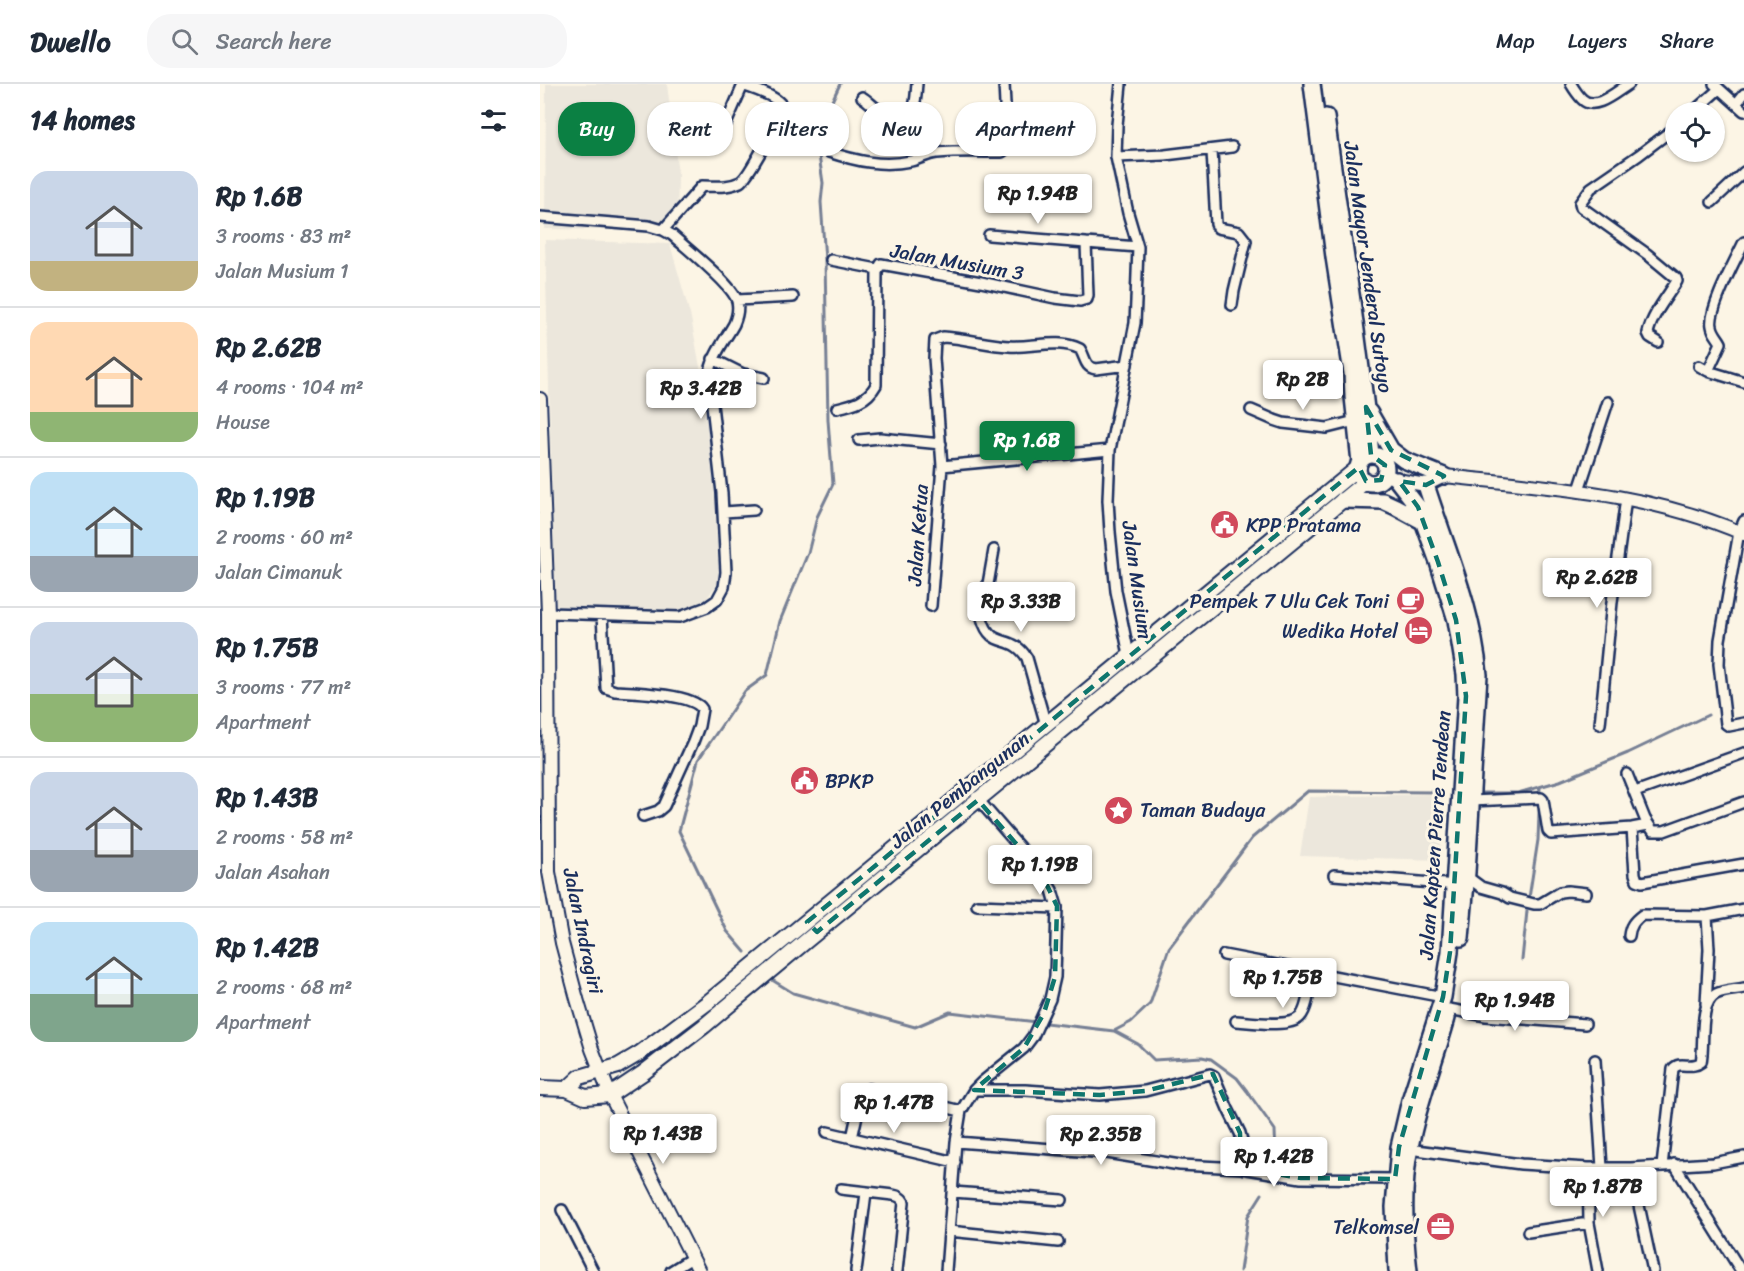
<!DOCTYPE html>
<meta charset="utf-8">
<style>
body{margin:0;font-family:Sriracha,sans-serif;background:#f6f6f7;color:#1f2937;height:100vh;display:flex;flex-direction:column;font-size:22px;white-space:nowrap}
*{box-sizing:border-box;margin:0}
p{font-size:20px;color:#747a83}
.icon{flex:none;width:33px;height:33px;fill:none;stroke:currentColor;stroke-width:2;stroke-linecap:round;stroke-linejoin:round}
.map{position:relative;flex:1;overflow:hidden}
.panel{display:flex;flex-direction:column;background:#fff;width:540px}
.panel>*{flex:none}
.guide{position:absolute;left:18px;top:18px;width:570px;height:54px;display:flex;gap:12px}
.fabs{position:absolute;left:1125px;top:18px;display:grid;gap:12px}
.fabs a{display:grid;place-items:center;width:60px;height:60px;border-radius:50%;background:#fff;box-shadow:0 2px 4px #0004;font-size:30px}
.price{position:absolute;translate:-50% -51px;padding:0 14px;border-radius:6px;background:#fff;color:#222;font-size:20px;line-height:39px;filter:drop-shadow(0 2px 3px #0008)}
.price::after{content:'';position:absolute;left:50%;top:36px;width:18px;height:14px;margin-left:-9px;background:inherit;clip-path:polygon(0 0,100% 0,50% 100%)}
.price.current{background:#0b8043;color:#fff}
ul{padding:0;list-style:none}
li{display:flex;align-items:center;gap:18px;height:150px;padding:0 30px}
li+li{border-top:2px solid #e0e1e3}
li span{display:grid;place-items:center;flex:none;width:168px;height:120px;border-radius:18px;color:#555}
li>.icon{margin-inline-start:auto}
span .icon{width:72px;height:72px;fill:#fffc;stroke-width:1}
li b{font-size:26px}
h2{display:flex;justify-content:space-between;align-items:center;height:72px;padding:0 30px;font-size:26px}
.tag{padding:0 21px;border-radius:24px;background:#fff;box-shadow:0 2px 4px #0004;font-size:21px;line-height:54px}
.tag.current{background:#0b8043;color:#fff}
header{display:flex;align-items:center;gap:36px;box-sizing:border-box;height:84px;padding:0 30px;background:#fff;border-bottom:2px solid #e0e1e3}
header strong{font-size:28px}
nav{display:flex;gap:33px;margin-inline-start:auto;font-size:21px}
.search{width:420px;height:54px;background:#f6f6f7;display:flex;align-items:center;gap:15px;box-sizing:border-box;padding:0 21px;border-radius:24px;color:#747a83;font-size:22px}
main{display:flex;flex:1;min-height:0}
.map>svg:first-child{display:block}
.built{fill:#ece7dc}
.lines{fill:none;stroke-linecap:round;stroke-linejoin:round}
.stream{stroke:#767f94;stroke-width:3}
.minor-casing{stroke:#1b2f5e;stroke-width:14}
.tertiary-casing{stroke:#1b2f5e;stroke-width:16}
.secondary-casing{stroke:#1b2f5e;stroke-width:18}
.primary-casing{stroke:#1b2f5e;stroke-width:20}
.minor{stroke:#fcf5e5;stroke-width:9}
.tertiary{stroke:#fcf5e5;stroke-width:12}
.secondary{stroke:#fcf5e5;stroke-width:14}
.primary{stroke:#fcf5e5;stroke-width:15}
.marked{fill:none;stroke:#0f766e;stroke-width:4.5;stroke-dasharray:12 8;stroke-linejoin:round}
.labels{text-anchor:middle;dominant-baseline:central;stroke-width:6;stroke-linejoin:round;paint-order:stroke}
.street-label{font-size:20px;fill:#1b2f5e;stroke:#fcf5e5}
.poi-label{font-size:20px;fill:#1b2f5e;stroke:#fcf5e5;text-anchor:start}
</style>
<header>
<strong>Dwello</strong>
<div class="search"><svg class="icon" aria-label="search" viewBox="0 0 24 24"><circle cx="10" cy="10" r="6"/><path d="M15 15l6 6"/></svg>Search here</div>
<nav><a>Map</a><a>Layers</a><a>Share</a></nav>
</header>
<main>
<section class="panel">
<h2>14 homes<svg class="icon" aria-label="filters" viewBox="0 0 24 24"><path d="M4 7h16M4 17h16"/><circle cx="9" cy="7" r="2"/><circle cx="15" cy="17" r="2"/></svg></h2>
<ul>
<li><span style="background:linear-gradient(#c9d6e8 75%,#c2b280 0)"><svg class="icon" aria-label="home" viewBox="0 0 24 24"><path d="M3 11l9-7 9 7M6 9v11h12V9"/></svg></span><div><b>Rp 1.6B</b><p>3 rooms · 83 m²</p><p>Jalan Musium 1</p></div></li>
<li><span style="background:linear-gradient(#ffd9b3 75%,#8fb573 0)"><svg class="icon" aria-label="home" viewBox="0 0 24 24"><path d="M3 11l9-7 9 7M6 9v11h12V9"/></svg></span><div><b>Rp 2.62B</b><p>4 rooms · 104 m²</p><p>House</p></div></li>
<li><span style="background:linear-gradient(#bfe0f5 70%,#9aa5b1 0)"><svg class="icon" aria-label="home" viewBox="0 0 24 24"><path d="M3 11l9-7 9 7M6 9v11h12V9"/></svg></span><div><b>Rp 1.19B</b><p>2 rooms · 60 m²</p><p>Jalan Cimanuk</p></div></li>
<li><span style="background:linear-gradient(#c9d6e8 60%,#8fb573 0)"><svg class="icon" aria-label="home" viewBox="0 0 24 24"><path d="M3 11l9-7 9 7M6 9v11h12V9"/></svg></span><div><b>Rp 1.75B</b><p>3 rooms · 77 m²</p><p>Apartment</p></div></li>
<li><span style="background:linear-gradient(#c9d6e8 65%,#9aa5b1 0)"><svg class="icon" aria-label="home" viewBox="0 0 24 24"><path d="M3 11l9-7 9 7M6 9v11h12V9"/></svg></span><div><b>Rp 1.43B</b><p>2 rooms · 58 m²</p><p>Jalan Asahan</p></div></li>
<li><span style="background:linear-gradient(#bfe0f5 60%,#7fa58c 0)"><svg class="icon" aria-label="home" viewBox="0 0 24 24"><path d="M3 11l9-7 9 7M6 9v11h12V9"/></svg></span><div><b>Rp 1.42B</b><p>2 rooms · 68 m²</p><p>Apartment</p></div></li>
</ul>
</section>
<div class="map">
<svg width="1204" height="1187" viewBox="0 0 1204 1187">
<rect width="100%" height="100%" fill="#fcf5e5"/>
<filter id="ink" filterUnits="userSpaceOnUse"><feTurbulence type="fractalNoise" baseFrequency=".0167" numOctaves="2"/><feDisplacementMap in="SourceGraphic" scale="12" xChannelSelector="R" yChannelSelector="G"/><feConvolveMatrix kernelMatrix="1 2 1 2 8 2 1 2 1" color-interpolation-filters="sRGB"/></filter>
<g filter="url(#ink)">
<path class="built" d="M6,0H127L138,90L137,147L5,145Z
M5,156L130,160L151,234L171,343L179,497L155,531L15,527Z
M902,710L901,776L760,772L769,713Z"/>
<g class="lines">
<path class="stream" d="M937,709H978L1020,697L1088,669L1168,631
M989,814L998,756L1000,703
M205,868L187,847L139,747L158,676L205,607L227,591L240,537L268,469L277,433L293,400L288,336L285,176L281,118L283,99L276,51L300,0
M982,876L987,827
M229,894L253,909L375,943L410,928L574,947L591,938L610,920L629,864L712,754L768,707L895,708
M574,947L598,960L614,976L662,973L671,975L697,994L707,1007L735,1046L736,1078
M700,1187L708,1132L722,1110"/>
<defs>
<path id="minor" d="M581,0L577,41L576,73L588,129L598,163L596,217L595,239L570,366L568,416L570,448L576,507L589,571
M1031,0C1034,5 1038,11 1042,15C1055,28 1077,7 1089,0
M1174,0L1204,27
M322,13C329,17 334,24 342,28C345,30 352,31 356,31C378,33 375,16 377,0
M1196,20L1204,10
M1153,28L1179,5
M367,31L382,53L387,71
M672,67L676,140L678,144L699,148L706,157L694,207L692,221
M289,68C316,77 342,83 371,77C380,75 387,70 397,69C419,67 441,68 462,68L466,65L467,61L464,0
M576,73L625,71L692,63
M1172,118L1204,88
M0,133L109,142L123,146L132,151C146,164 193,201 197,217C199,225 197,233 194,240C184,258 171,273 169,294L182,409L186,488L184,503L177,516L167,523L140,533L8,529
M123,146L162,102C175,102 188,104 200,98C208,94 240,34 243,23C236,11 215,6 203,1L186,40
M449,151L546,159
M291,176L337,185
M197,216L253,213
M1118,258L1110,253L1108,249C1112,231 1127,213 1137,197L1136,194L1107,170L1041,123L1040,119L1051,104L1099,71L1136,43
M173,275L203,290L224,294
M1159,282L1168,287L1204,298
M1168,287L1181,259C1178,253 1173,249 1172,242C1168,226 1196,175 1204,158
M297,324C314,320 327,317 336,301L337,187L341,180L441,198L515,214L540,217L547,215L548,211L546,159L598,163
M711,326L734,336L743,339L787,344L815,337
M319,356L340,354L401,360
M402,382L570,366
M1039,406L1068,318
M184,428L214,426
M1204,437L1199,448L1180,556L1179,580L1186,640L1189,642L1204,639
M454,466L442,534C451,567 471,548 487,574L506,641
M391,522L402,382L394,274L395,256L403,253C425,254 447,261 469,262C492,264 518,254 540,265C546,274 544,283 556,285L587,281
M62,531L66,604L75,607C93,608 153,610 162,625L159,642L153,658L124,722L118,727L103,732
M1060,640L1072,518L1086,414
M1087,690L1105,735L1113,747H1124L1204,718
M1095,708L1204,669
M931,717L1001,714L1003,716L1008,747L1011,750L1092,744L1108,741
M1092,744L1095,790L1097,796L1102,798L1204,780
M794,791L917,801
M926,792L941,803L962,809L970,814L994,820H1000L1020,808L1028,807L1046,809
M437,821L517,824
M1089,852C1090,842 1094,837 1102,831L1167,832L1204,825
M684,871L903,913
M1166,920L1169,865L1167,832
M909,925L946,932L1045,940
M696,937C711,938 749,944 760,933C768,925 770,900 772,888
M1055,976L1062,1084
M434,1006H485L560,1011L605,1007L670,990L674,992L688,1025L700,1049L703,1061L701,1084
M287,1048L415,1078
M312,1054L321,1013L324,1008L329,1005L421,1027
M416,1058L567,1069L640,1081L701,1084L761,1094L855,1095
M869,1065L981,1080L1048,1084H1091L1173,1079L1204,1073
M1134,1080L1201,1187
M1122,1082L1133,985C1140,976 1151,986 1161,978C1165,960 1158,919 1176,910C1184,906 1195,906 1204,904
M1048,1084L1049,1139L1058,1187
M1091,1084L1113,1187
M301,1105L353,1111C358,1112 361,1113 364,1118L357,1187
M413,1108L522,1116
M22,1126L53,1187
M409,1147L518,1158
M988,1148L1049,1139
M131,1187L152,1174
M316,1187L326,1109
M406,1187L416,1058L421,1027L434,1006L442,998L484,964L493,952L510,915L515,893L517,823L512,806L500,787L436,713"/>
<path id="tertiary" d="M0,315L8,529L9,788L22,859L37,915L52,965L70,1011L159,1187
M845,390L857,396L886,401L904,392C1006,403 1108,408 1204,450"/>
<path id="secondary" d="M0,1004L27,1005L45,1013L70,1011L103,989L164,942L266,857L826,397
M27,1005L40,993L78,982L100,969L167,919L819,383"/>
<path id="primary" d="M772,0L794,173L812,289L813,313L820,378
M786,33C801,146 820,258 831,371
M829,328L851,366L864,376L904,392
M818 385a14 14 0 1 1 28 0a14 14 0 1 1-28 0Z
M886,401C906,464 933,524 939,591L927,788L921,854
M803,416L843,417L856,423L882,437
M857,1187L854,1123L859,1063L870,1016L903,913L910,868L926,612L925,590L916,536L898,478L878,423L857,396
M869,1187C864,1146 862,1103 870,1063C878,1019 895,977 907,934"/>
</defs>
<use href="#minor" class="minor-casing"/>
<use href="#tertiary" class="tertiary-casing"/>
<use href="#secondary" class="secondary-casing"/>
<use href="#primary" class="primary-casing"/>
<use href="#minor" class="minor"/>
<use href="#tertiary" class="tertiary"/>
<use href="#secondary" class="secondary"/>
<use href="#primary" class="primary"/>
</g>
</g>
<path class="marked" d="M826,323L851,366L904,392L886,401L859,397L878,423L898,478L916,536L926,612L910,868L903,913L859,1063L855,1095L761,1094L701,1084L700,1049L673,990L605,1007L560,1011L434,1006L484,964L504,929L515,893L517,822L500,787L438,716L277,848L267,838L819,383L826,397L841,396L845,381L831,371Z"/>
<defs>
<symbol id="civic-disc" viewBox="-11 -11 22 22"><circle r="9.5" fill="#d1495b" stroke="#fcf5e5"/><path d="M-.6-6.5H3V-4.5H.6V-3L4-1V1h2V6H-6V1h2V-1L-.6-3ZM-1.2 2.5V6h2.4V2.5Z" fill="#fff"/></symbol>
<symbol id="cafe-disc" viewBox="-11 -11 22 22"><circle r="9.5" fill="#d1495b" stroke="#fcf5e5"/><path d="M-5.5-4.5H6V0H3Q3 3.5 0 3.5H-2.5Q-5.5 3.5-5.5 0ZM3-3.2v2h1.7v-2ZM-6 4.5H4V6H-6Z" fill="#fff"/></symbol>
<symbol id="hotel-disc" viewBox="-11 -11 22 22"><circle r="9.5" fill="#d1495b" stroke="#fcf5e5"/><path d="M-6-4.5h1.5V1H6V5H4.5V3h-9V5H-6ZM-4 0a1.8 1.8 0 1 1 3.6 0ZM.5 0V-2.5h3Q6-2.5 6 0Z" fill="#fff"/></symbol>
<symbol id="sight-disc" viewBox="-11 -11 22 22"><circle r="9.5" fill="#d1495b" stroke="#fcf5e5"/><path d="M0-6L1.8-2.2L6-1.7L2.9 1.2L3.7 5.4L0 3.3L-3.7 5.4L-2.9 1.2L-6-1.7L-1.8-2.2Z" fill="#fff"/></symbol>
<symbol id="office-disc" viewBox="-11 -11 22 22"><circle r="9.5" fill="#d1495b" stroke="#fcf5e5"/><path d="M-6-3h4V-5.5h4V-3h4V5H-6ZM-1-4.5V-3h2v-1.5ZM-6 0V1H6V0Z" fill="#fff"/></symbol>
</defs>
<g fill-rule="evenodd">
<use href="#civic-disc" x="668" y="424" width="33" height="33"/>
<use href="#cafe-disc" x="854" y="500" width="33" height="33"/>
<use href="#hotel-disc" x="862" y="530" width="33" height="33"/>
<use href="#civic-disc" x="248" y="680" width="33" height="33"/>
<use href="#sight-disc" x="562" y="710" width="33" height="33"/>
<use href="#office-disc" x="884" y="1126" width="33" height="33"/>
</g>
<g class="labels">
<g class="street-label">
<text transform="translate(417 178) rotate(10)">Jalan Musium 3</text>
<text transform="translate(828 183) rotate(82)">Jalan Mayor Jenderal Sutoyo</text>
<text transform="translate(378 451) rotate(-86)">Jalan Ketua</text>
<text transform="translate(597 496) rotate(82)">Jalan Musium</text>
<text transform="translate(420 706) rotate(-39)">Jalan Pembangunan</text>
<text transform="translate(895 751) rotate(-86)">Jalan Kapten Pierre Tendean</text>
<text transform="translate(43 847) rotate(78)">Jalan Indragiri</text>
</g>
<g class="poi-label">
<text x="706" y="441">KPP Pratama</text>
<text x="849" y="517" text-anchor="end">Pempek 7 Ulu Cek Toni</text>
<text x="858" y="547" text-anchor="end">Wedika Hotel</text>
<text x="285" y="697">BPKP</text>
<text x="600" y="726">Taman Budaya</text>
<text x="879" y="1143" text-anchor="end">Telkomsel</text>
</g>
</g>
</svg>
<div class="fabs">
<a><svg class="icon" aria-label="locate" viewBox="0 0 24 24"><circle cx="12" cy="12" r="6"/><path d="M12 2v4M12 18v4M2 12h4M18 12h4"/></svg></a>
</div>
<b class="price" style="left:498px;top:141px">Rp 1.94B</b>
<b class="price" style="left:763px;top:327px">Rp 2B</b>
<b class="price" style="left:161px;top:336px">Rp 3.42B</b>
<b class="price current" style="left:487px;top:388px">Rp 1.6B</b>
<b class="price" style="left:1057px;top:525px">Rp 2.62B</b>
<b class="price" style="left:481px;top:549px">Rp 3.33B</b>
<b class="price" style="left:500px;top:812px">Rp 1.19B</b>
<b class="price" style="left:743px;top:925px">Rp 1.75B</b>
<b class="price" style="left:975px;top:948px">Rp 1.94B</b>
<b class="price" style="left:354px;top:1050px">Rp 1.47B</b>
<b class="price" style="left:123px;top:1081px">Rp 1.43B</b>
<b class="price" style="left:561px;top:1082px">Rp 2.35B</b>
<b class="price" style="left:734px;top:1104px">Rp 1.42B</b>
<b class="price" style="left:1063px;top:1134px">Rp 1.87B</b>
<div class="guide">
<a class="tag current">Buy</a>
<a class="tag">Rent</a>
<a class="tag">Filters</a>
<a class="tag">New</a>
<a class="tag">Apartment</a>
</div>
</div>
</main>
